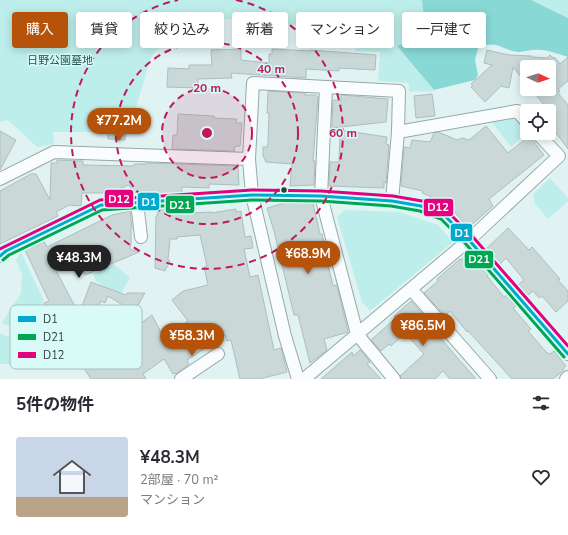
<!DOCTYPE html>
<html lang="ja">
<meta charset="utf-8">
<style>
body{margin:0;font-family:"Nunito Sans","Noto Sans JP",sans-serif;background:#f2f2f3;color:#2b2b33;height:100vh;display:flex;flex-direction:column;font-size:15px;white-space:nowrap}
*{box-sizing:border-box;margin:0}
p{font-size:13px;color:#7c7c81}
.icon{flex:none;width:22px;height:22px;fill:none;stroke:currentColor;stroke-width:2;stroke-linecap:round;stroke-linejoin:round}
.map{position:relative;height:379px;overflow:hidden}
.sheet{display:flex;flex-direction:column;background:#fff;flex:1}
.sheet>*{flex:none}
.banner{position:absolute;left:12px;top:12px;width:544px;height:36px;display:flex;gap:8px}
.needle{width:26px;rotate:94deg}
.controls{position:absolute;left:520px;top:60px;display:grid;gap:8px}
.controls a{display:grid;place-items:center;width:36px;height:36px;border-radius:4px;background:#fff;box-shadow:0 2px 10px #0003;font-size:20px}
.price{position:absolute;translate:-50% -34px;padding:0 9px;border-radius:14px;background:#b45309;color:#fff;font-size:13px;line-height:26px;filter:drop-shadow(0 1px 2px #0008)}
.price::after{content:'';position:absolute;left:50%;top:24px;width:12px;height:9px;margin-left:-6px;background:inherit;clip-path:polygon(0 0,100% 0,50% 100%)}
.price.active{background:#222;color:#fff}
ul{padding:0;list-style:none}
li{display:flex;align-items:center;gap:12px;height:100px;padding:0 16px}
li span{display:grid;place-items:center;flex:none;width:112px;height:80px;border-radius:4px;color:#555}
li>.icon{margin-inline-start:auto}
span .icon{width:48px;height:48px;fill:#fffc;stroke-width:1}
li b{font-size:17px}
h2{display:flex;justify-content:space-between;align-items:center;height:48px;padding:0 16px;font-size:17px}
.pill{padding:0 14px;border-radius:4px;background:#fff;box-shadow:0 2px 10px #0003;font-size:14px;line-height:36px}
.pill.active{background:#b45309;color:#fff}
.map>svg:first-child{display:block}
.green{fill:#beeeeb}
.forest{fill:#88d9d6}
.building{fill:#cad9d8;stroke:#aebdbd}
.lines{fill:none;stroke-linecap:round;stroke-linejoin:round}
.minor-casing{stroke:#98a7a6;stroke-width:14}
.minor{stroke:#fafdfd;stroke-width:12}
.bus-1-casing{stroke:#d8fbf8;stroke-width:6}
.bus-2-casing{stroke:#d8fbf8;stroke-width:6}
.bus-3-casing{stroke:#d8fbf8;stroke-width:6}
.bus-1{stroke:#00a9ce;stroke-width:3}
.bus-2{stroke:#00a651;stroke-width:3}
.bus-3{stroke:#e5007d;stroke-width:3}
.ring{fill:none;stroke:#c2185b;stroke-width:2;stroke-dasharray:7 5}
.bus-dot{fill:#2d3b3a;stroke:#d8fbf8;stroke-width:1.5}
.labels{text-anchor:middle;dominant-baseline:central;stroke-width:3;stroke-linejoin:round;paint-order:stroke}
.park-label{font-size:11px;fill:#235957;stroke:#d8fbf8}
.key{fill:#d8fbf8;stroke:#a5c1bf;stroke-width:1}
.key-label{font-size:11px;fill:#2d3b3a}
.centre{fill:#c2185b;stroke:#d8fbf8;stroke-width:2}
.ring-label{font-size:12px;text-anchor:middle;font-weight:bold;fill:#c2185b;stroke:#d8fbf8;stroke-width:3;stroke-linejoin:round;paint-order:stroke}
.line-badge{stroke:#d8fbf8;stroke-width:1.5}
.badge-label{font-size:11px;text-anchor:middle;font-weight:bold;fill:#fff}
</style>
<div class="map">
<svg width="568" height="379" viewBox="0 0 568 379">
<rect width="100%" height="100%" fill="#e0f3f2"/>
<path class="green" d="M0,0H422L424,18L409,41L397,46L434,90L431,92L409,91V83L378,81L380,52L355,51L357,30L187,16L151,57L136,108H97L93,132H53L54,144L37,147L8,120L0,122Z
M531,0H568V18Z
M515,116L527,129V133L511,147L491,121Z
M550,178L568,198V201L548,219L535,204L533,194Z
M345,210L399,212L438,225L453,242L370,311L362,302L337,217Z
M21,252L44,301L23,330H17L2,323L21,293L22,274L16,260Z
M113,264L130,277L120,296L96,281L93,274Z
M0,333L12,338L19,358L16,364H0Z"/>
<path class="forest" d="M422,0H531L568,18V57C557,54 546,49 534,50C529,50 523,52 518,52C501,50 497,39 478,48L475,60L478,75L475,80L434,90L397,46L409,41L424,18Z"/>
<path class="building" d="M241,49V60L269,63V54H272V49L310,51V50L376,55L375,70L339,68V71L306,69V78L231,73L232,78L198,79V88L167,87L168,68L189,69V65H212L211,50Z
M487,50L509,55L531,56L533,57L547,58L550,55L553,58L554,57L560,64L568,57V81L558,89L560,91L558,93L568,105V149L554,130L549,135V111L531,89H549V67H527V84L513,67L509,88L501,86L485,102L471,87L473,86L471,84L492,65L484,63Z
M268,91L305,93V95H316L318,97L313,161H315L314,185L290,186L292,164L266,162L263,156V147H267L268,143L269,113H267Z
M432,94L435,116L416,118L414,96Z
M341,95L388,99L386,122L332,128L333,100L341,101Z
M108,112L127,113L125,140L108,139Z
M178,114L214,116V118L237,119L236,123H242L240,146L234,147L235,151L172,149L173,135H177Z
M486,126L508,153L529,136L544,155L489,199L493,206L468,228L447,203L422,193L423,191L401,186L404,147L410,148L412,140L430,142L434,133L438,132L457,140L462,138L469,140Z
M340,130L387,137L386,144L389,145L386,183L384,182V188L329,186L330,162H339Z
M0,131L16,140L0,170Z
M57,160L83,161V165L134,166V164H146V163L238,166L239,185L209,184V188L182,187V192L158,194L133,192L129,185L109,193H82L81,206L69,205L56,212L58,216L0,244V191L31,174H36L50,200L51,163H57Z
M285,203H313L320,234H322L326,252L325,253L333,286L337,285L348,332L324,339L327,350L310,363L298,315H294L274,231L267,208Z
M182,207V212H191V213L211,212V213L236,209V212L241,211L245,237L251,236L253,248L244,249L250,277L258,275L274,350L281,348L287,372L259,379H240L231,340L227,341L225,335L187,360L189,364L176,374L175,373L173,374L164,359L143,374L146,379H91L79,361L104,339L106,340L123,325L125,327L117,341L152,315L164,338L188,321L172,300L183,291L208,285L204,267L207,266L200,235L177,237V239H170L168,260L170,261L165,271L155,268L156,216H157L158,209Z
M130,211L132,228H131V243L130,249L139,252L85,275L76,253L53,265L79,314L91,282L126,295L127,293H145L134,312L108,296L105,303L101,301L90,325L34,356L25,341L28,339L25,332L37,325L36,323L49,316L44,303L49,301L25,250L44,241L47,247L112,215Z
M508,228L529,250L532,247L560,279L558,280L568,291V301L556,312L542,296L539,298L533,291L527,296L518,285L524,280L506,258L500,264L486,249Z
M468,254L474,261L475,259L489,274L487,276L504,297L507,295L516,306L513,308L531,329L528,331L547,353L550,354L554,351L566,366L563,368L564,370L553,379H512L468,331L467,332L450,311L445,316L424,293L438,281L437,279L460,259L461,260Z
M411,301L433,326L439,334L438,335L455,355L476,379H450L443,371L435,379H401L400,376L424,354L405,333L391,346L389,344L381,351L371,340L396,318L394,316Z
M360,350L370,362L367,364L381,379H321L352,352L353,356Z"/>
<g class="lines">
<defs>
<path id="minor" d="M326,87L321,196L357,334L394,379
M398,132L517,111L527,122
M0,179L54,152L249,159
M137,202L141,237
M0,256L6,251L101,205L252,195L321,196L392,201L421,206L444,215L469,240L568,354
M411,289L490,379
M181,379L218,354
M298,379L285,336L252,195L249,159L253,83L399,91L398,132L392,201
M304,379L469,240L559,156L537,133
M566,379L568,377"/>
</defs>
<use href="#minor" class="minor-casing"/>
<use href="#minor" class="minor"/>
<defs>
<path id="bus-1" d="M0,256L6,251L101,205L252,195L321,196L392,201L421,206L444,215L469,240L568,354"/>
<path id="bus-2" d="M3,260L9,255L102,210L252,200L321,201L391,206L420,211L441,219L465,243L564,357"/>
<path id="bus-3" d="M0,249L100,200L252,190L321,191L393,196L422,201L447,211L473,237L568,346"/>
</defs>
<use href="#bus-1" class="bus-1-casing"/>
<use href="#bus-2" class="bus-2-casing"/>
<use href="#bus-3" class="bus-3-casing"/>
<use href="#bus-1" class="bus-1"/>
<use href="#bus-2" class="bus-2"/>
<use href="#bus-3" class="bus-3"/>
</g>
<circle cx="207" cy="133" r="45" fill="#c2185b" fill-opacity=".12"/>
<g class="ring">
<circle cx="207" cy="133" r="45"/>
<circle cx="207" cy="133" r="91"/>
<path d="M236 0A136 136 0 1 1 178 0"/>
</g>
<circle class="bus-dot" cx="284" cy="190" r="3.5"/>
<g class="labels">
<g class="park-label">
<text x="60" y="60">日野公園墓地</text>
</g>
</g>
<rect x="10" y="305" width="132" height="64" rx="6" class="key"/>
<rect x="18" y="316" width="18" height="6" fill="#00a9ce"/>
<rect x="18" y="334" width="18" height="6" fill="#00a651"/>
<rect x="18" y="352" width="18" height="6" fill="#e5007d"/>
<g class="key-label">
<text x="43" y="323">D1</text>
<text x="43" y="341">D21</text>
<text x="43" y="359">D12</text>
</g>
<circle cx="207" cy="133" r="6" class="centre"/>
<g class="ring-label">
<text x="271" y="73">40 m</text>
<text x="207" y="92">20 m</text>
<text x="343" y="137">60 m</text>
</g>
<g class="line-badge">
<rect x="104" y="189" width="30" height="19" rx="4" fill="#e5007d"/>
<rect x="137" y="192" width="23" height="19" rx="4" fill="#00a9ce"/>
<rect x="165" y="195" width="30" height="19" rx="4" fill="#00a651"/>
<rect x="423" y="198" width="31" height="19" rx="4" fill="#e5007d"/>
<rect x="450" y="223" width="23" height="19" rx="4" fill="#00a9ce"/>
<rect x="464" y="250" width="30" height="19" rx="4" fill="#00a651"/>
</g>
<g class="badge-label">
<text x="119" y="203">D12</text>
<text x="149" y="206">D1</text>
<text x="180" y="209">D21</text>
<text x="438" y="211">D12</text>
<text x="462" y="237">D1</text>
<text x="479" y="263">D21</text>
</g>
</svg>
<div class="controls">
<a><svg class="needle" viewBox="-14 -14 28 28"><path d="M0-13l5 13h-10z" fill="#e53935"/><path d="M0 13l5-13h-10z" fill="#7c7c81"/></svg></a>
<a><svg class="icon" aria-label="locate" viewBox="0 0 24 24"><circle cx="12" cy="12" r="6"/><path d="M12 2v4M12 18v4M2 12h4M18 12h4"/></svg></a>
</div>
<b class="price" style="left:119px;top:142px">¥77.2M</b>
<b class="price" style="left:308px;top:275px">¥68.9M</b>
<b class="price active" style="left:79px;top:279px">¥48.3M</b>
<b class="price" style="left:423px;top:347px">¥86.5M</b>
<b class="price" style="left:192px;top:357px">¥58.3M</b>
<div class="banner">
<a class="pill active">購入</a>
<a class="pill">賃貸</a>
<a class="pill">絞り込み</a>
<a class="pill">新着</a>
<a class="pill">マンション</a>
<a class="pill">一戸建て</a>
</div>
</div>
<section class="sheet">
<h2>5件の物件<svg class="icon" aria-label="filters" viewBox="0 0 24 24"><path d="M4 7h16M4 17h16"/><circle cx="9" cy="7" r="2"/><circle cx="15" cy="17" r="2"/></svg></h2>
<ul>
<li><span style="background:linear-gradient(#c9d6e8 75%,#b9a48a 0)"><svg class="icon" aria-label="home" viewBox="0 0 24 24"><path d="M3 11l9-7 9 7M6 9v11h12V9"/></svg></span><div><b>¥48.3M</b><p>2部屋 · 70 m²</p><p>マンション</p></div><svg class="icon" aria-label="heart" viewBox="0 0 24 24"><path d="M12 20l-8-8c-3-5 5-10 8-4 3-6 11-1 8 4z"/></svg></li>
</ul>
</section>
